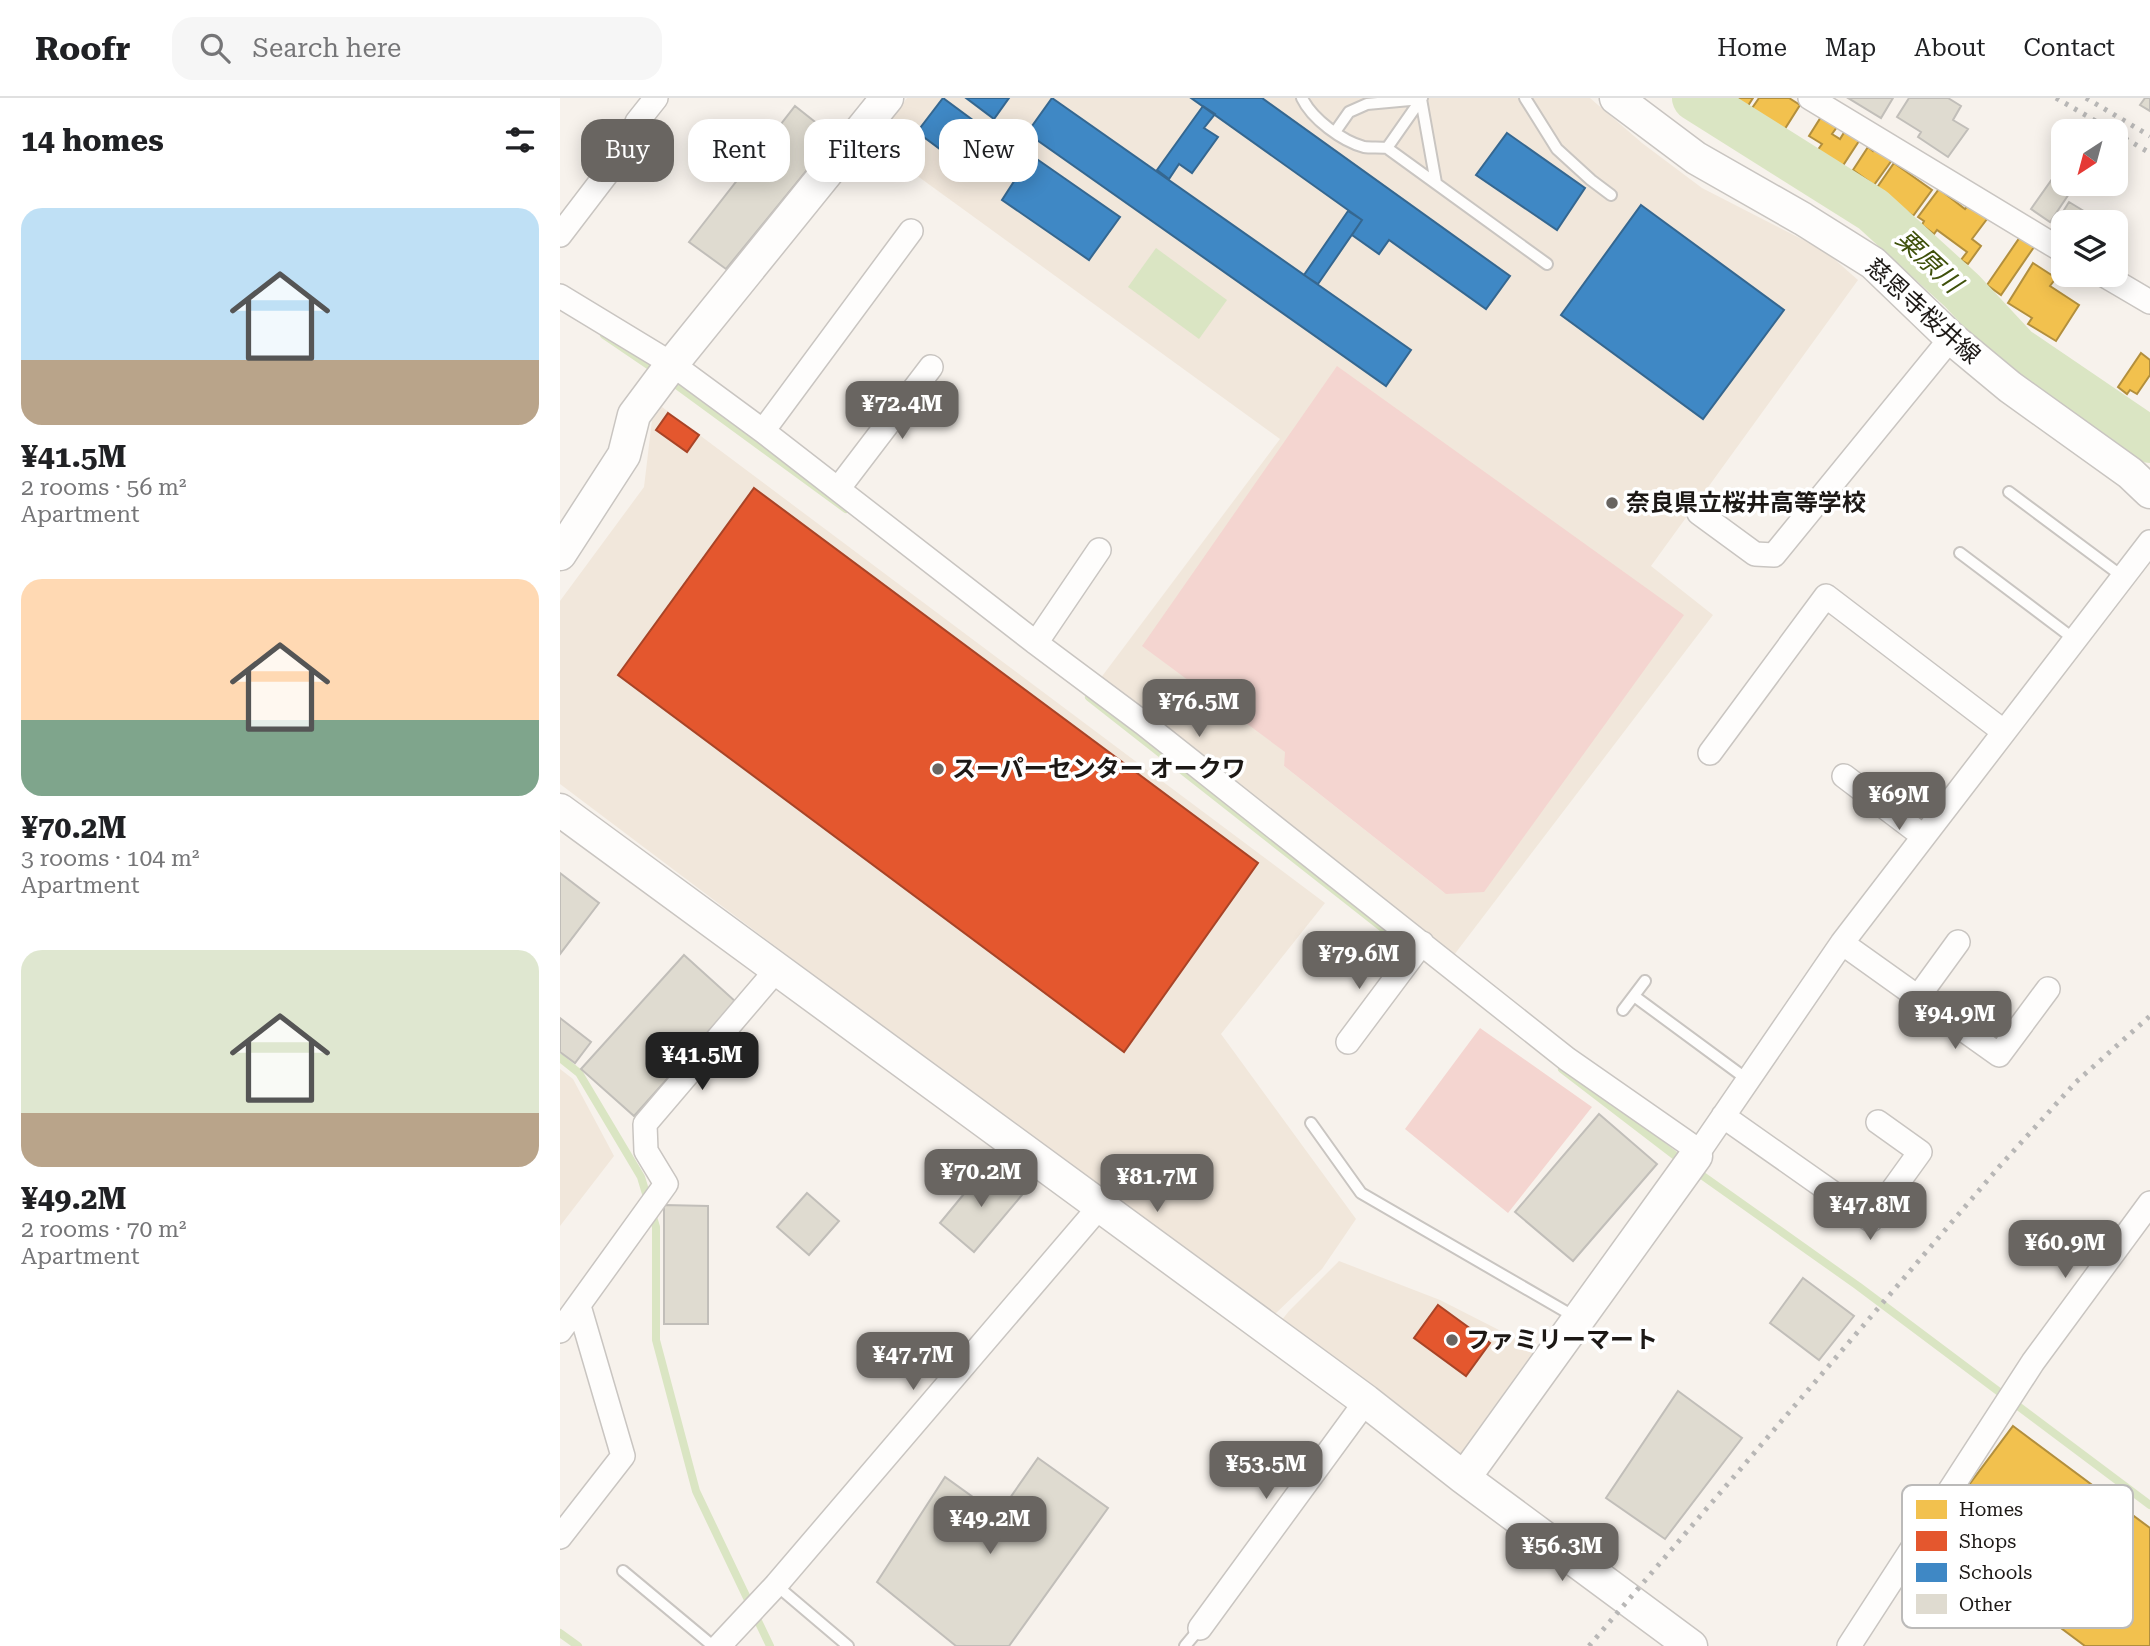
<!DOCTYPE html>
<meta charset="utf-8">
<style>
body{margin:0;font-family:"Roboto Serif","Noto Sans JP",serif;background:#f6f6f6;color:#202124;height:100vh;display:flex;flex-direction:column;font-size:26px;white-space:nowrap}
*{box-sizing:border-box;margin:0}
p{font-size:23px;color:#757577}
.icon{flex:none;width:38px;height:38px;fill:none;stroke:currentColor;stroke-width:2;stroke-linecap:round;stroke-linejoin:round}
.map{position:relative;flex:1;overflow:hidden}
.details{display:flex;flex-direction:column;background:#fff;width:560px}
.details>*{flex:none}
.guide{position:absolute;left:21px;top:21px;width:665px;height:63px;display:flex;gap:14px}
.needle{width:46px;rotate:216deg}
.buttons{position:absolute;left:1491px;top:21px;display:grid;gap:14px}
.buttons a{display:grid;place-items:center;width:77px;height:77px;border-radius:14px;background:#fff;box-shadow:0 4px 18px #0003;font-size:35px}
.price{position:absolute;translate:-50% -60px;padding:0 16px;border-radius:14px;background:#696561;color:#fff;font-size:23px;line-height:46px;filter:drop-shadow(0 2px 4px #0008)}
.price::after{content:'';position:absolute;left:50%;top:42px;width:21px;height:16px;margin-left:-10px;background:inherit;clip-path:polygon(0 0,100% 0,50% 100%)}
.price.selected{background:#222;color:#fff}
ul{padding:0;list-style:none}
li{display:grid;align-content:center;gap:14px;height:371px;padding:0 21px}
li span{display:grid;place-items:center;height:217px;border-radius:21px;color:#555}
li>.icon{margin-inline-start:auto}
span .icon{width:126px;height:126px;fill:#fffc;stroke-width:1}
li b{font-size:30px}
h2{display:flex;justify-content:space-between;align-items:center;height:84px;padding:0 21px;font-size:30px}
.tag{padding:0 24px;border-radius:21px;background:#fff;box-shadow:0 4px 18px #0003;font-size:24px;line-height:63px}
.tag.selected{background:#696561;color:#fff}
header{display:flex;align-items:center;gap:42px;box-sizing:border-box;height:98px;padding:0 35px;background:#fff;border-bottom:2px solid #e0e0e0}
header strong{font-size:33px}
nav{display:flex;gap:38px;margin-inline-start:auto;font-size:24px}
.search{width:490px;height:63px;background:#f6f6f6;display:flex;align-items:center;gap:18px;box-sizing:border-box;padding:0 24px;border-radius:21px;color:#757577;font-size:26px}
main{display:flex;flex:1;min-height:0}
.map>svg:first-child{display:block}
.built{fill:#f1e7db;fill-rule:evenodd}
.green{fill:#f4d5d0}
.water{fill:#dae5c3}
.homes{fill:#f2c14e;stroke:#b28f3d;stroke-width:2}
.shops{fill:#e4572e;stroke:#a84427;stroke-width:2}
.schools{fill:#3f88c5;stroke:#356790;stroke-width:2}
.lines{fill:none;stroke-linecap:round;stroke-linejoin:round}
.stream{stroke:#dae5c3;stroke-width:8}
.river{stroke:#dae5c3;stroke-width:46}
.building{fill:#dfdbd0;stroke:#c1beb9;stroke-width:2}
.lane-casing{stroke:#c9c5c1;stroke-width:14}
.street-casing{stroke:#c9c5c1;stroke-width:26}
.secondary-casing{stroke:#c9c5c1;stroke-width:35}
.lane{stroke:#fefdfc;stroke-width:10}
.street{stroke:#fefdfc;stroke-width:23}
.secondary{stroke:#fefdfc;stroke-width:32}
.rail{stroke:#b8b7b6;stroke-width:5;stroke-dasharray:3.5 7;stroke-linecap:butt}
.poi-dot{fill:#696561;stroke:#fff;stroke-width:2.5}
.labels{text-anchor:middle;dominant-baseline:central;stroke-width:7;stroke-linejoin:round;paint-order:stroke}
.street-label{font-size:24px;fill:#1d1916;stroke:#fff}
.poi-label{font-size:24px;font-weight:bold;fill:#1d1916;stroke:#fff;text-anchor:start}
.water-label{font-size:26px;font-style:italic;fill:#3f510b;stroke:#fff}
.key{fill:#fff;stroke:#bbbab9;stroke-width:2}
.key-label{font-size:19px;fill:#1d1916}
</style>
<header>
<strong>Roofr</strong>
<div class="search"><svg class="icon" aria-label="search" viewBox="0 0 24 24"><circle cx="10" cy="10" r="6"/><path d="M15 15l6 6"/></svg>Search here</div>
<nav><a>Home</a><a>Map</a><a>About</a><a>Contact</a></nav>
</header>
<main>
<section class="details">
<h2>14 homes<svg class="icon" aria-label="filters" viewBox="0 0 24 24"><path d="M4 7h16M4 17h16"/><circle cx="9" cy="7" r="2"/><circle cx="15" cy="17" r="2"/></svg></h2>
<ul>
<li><span style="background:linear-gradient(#bfe0f5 70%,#b9a48a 0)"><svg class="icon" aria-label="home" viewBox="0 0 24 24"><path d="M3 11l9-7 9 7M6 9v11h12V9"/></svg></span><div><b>¥41.5M</b><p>2 rooms · 56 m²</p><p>Apartment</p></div></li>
<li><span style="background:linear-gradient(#ffd9b3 65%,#7fa58c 0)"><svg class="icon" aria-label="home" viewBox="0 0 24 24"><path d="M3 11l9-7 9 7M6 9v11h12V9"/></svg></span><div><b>¥70.2M</b><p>3 rooms · 104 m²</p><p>Apartment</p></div></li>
<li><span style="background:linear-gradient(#dfe7d0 75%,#b9a48a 0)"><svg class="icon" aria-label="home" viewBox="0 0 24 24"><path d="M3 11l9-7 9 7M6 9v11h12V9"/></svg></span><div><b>¥49.2M</b><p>2 rooms · 70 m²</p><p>Apartment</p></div></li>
</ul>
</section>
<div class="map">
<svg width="1590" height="1548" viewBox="0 0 1590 1548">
<rect width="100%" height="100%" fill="#f7f2ec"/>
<path class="built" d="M347,0H382L357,34L408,71L433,37L383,0H406L434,20L449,0H492L468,34L826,288L851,252L758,186L792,137L819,156L829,142L926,211L949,177L702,0H1030L1082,45L1142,90L1265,153L1298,182L1091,468L1153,517L894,857L540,581L720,341L312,45ZM947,35L1025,90L997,132L917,77ZM471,57L560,119L529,162L442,102ZM1224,212L1143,321L1002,217ZM726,654L886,796L724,668Z
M494,0H631L788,113L744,177Z
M102,309L765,805L661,936L796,1121L762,1171L715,1216L478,1046L0,686V503L84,389L92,322Z
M0,971L13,981L54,1058L0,1128Z
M779,1163L880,1202L984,1255L910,1355L901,1357L721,1223L729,1213Z"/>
<path class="green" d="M777,268L1124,517L924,794L886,796L724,668L725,654L582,548Z
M920,930L1032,1009L948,1115L845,1031Z"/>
<path class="water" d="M596,150L667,202L639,241L568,189Z"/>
<path class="homes" d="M1162,0H1193L1184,14Z
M1199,0H1229L1240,7L1221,37L1188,16Z
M1261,19L1277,29L1272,36L1280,41L1285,33L1299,43L1282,69L1257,53L1262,46L1249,38Z
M1308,49L1313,53L1315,50L1332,62L1314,87L1293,72Z
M1334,65L1372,92L1353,118L1316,91Z
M1379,91L1405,111L1408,107L1427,121L1412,141L1421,148L1408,166L1401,162L1407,154L1377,132L1374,136L1362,127L1364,123L1358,119Z
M1460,139L1474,149L1441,197L1427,187Z
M1473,165L1496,180L1490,188L1519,207L1496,243L1468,226L1472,220L1448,205Z
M1581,255L1590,262V277L1577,296L1570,292L1567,296L1558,289Z
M1453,1328L1590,1430V1548H1525L1373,1435Z"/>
<path class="shops" d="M108,315L139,337L127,354L96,332Z
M194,390L698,765L564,954L58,577Z
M878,1207L930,1245L906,1278L854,1240Z"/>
<path class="schools" d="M383,0L433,37L408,72L357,34Z
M406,0H449L434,21Z
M492,0L851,252L826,288L467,35Z
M631,0H702L950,178L926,211L829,142L819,156L792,137L802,122Z
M643,8L655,16L644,30L658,39L632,75L619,66L609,81L597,72Z
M947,35L1025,90L997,132L916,77Z
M471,57L560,119L529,162L442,102Z
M1081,107L1224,212L1143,321L1001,217Z
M788,113L802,122L758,186L744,177Z"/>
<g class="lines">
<path class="stream" d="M44,237L97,273
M107,280L286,411
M529,599L852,853
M0,960L19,975L81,1079L96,1129V1242L136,1393L210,1548
M1002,971L1122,1063
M1133,1071L1298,1188L1590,1407
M0,1535L18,1548"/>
<path class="river" d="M1135,0L1313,112L1402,193L1456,251L1590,342"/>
</g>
<path class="building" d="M1288,0H1333L1321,20Z
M1349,0H1388L1401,8L1393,22L1408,31L1388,59L1358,39L1361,34L1337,19Z
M1585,0H1590V13L1580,7Z
M235,8L274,39L166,171L129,144Z
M1495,77L1503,83V86L1513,90L1490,124L1471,111Z
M1509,104L1537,121L1535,124H1503V138L1492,131Z
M0,775L39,805L0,856Z
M124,857L176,904L74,1018L21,971Z
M0,920L31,944L15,965L0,954Z
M1039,1016L1097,1066L1013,1163L955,1114Z
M427,1068L462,1097L414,1154L380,1125Z
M247,1095L279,1123L249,1157L217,1129Z
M104,1107L148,1108V1226H104Z
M1243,1180L1294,1218L1259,1262L1210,1225Z
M1118,1293L1182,1340L1105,1441L1046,1400Z
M478,1360L548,1410L449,1548H396L317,1484L385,1379L438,1417Z"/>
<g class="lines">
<defs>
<path id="lane" d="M742,0C752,21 782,43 804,49C811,50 820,49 827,50L987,166
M965,0L997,51L1031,82L1051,97
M775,34L789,14L807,6L861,1L876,85
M827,50L862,0
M1449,394L1563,479
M1400,455L1514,541
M1074,898L1188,982
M1063,912L1085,883
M751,1025L801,1095L1015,1219
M63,1473L153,1548
M216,1487L288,1548
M625,1548L640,1530"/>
<path id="street" d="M1250,0L1503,153
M0,137L71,44L77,24L96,0
M1544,177L1590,204
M0,198L112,266L203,333L476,545L583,625L1007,961L1139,1053
M203,333L351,133
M278,391L371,269
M1139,415L1195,456L1214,457L1391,240
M476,545L539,452
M1150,655L1266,498L1443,633
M1284,678L1363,738
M1282,845L1439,957L1488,891
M1358,899L1398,844
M788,944L862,845
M1163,1018L1311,1122L1360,1054L1318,1024
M1136,1058L1282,845L1590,444
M0,1233L106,1086L86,1053L85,1026L218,870
M0,1439L63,1358L19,1208
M640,1530L806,1303
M159,1548L216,1487L541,1107
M1289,1548L1473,1264L1590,1105"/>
<path id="secondary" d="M1056,0L1136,60L1243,121L1313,165L1391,240L1450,289L1570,375L1590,394
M0,456L64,357L74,317L112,266L327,0
M0,712L806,1303L904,1380L1136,1058
M904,1380L1131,1548"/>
</defs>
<use href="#lane" class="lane-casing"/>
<use href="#street" class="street-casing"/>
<use href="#secondary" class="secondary-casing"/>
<use href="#lane" class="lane"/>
<use href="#street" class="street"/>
<use href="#secondary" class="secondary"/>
<path class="rail" d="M1496,0L1553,33
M1526,0L1590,38
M1556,35L1590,55
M1029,1548L1439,1069L1516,984L1590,918"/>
</g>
<g class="poi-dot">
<circle cx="1052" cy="405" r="7"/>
<circle cx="378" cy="671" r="7"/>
<circle cx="892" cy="1242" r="7"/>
</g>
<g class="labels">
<g class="street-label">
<text transform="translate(1363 213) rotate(42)">慈恩寺桜井線</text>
</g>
<g class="poi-label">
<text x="1066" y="405">奈良県立桜井高等学校</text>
<text x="392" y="671">スーパーセンター オークワ</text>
<text x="906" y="1242">ファミリーマート</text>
</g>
<g class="water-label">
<text transform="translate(1369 163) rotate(43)">粟原川</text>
</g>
</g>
<rect x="1342" y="1387" width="231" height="143" rx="10" class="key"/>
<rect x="1356" y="1402" width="31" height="19" fill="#f2c14e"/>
<rect x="1356" y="1433" width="31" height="20" fill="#e4572e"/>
<rect x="1356" y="1465" width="31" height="19" fill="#3f88c5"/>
<rect x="1356" y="1496" width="31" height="20" fill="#dfdbd0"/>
<g class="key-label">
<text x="1399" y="1418">Homes</text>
<text x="1399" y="1450">Shops</text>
<text x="1399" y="1481">Schools</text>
<text x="1399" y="1513">Other</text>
</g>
</svg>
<div class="buttons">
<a><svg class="needle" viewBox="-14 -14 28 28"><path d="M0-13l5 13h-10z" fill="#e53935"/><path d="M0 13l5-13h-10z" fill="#757577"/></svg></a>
<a><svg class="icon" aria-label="layers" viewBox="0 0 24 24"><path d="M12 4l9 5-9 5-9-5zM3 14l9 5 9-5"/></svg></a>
</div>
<b class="price" style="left:342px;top:343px">¥72.4M</b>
<b class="price" style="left:639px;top:641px">¥76.5M</b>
<b class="price" style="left:1339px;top:734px">¥69M</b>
<b class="price" style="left:799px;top:893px">¥79.6M</b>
<b class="price" style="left:1395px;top:953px">¥94.9M</b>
<b class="price selected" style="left:142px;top:994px">¥41.5M</b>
<b class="price" style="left:421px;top:1111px">¥70.2M</b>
<b class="price" style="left:597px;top:1116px">¥81.7M</b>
<b class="price" style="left:1310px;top:1144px">¥47.8M</b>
<b class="price" style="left:1505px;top:1182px">¥60.9M</b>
<b class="price" style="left:353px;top:1294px">¥47.7M</b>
<b class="price" style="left:706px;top:1403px">¥53.5M</b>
<b class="price" style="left:430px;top:1458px">¥49.2M</b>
<b class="price" style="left:1002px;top:1485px">¥56.3M</b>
<div class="guide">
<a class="tag selected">Buy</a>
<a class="tag">Rent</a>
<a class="tag">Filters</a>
<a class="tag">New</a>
</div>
</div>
</main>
